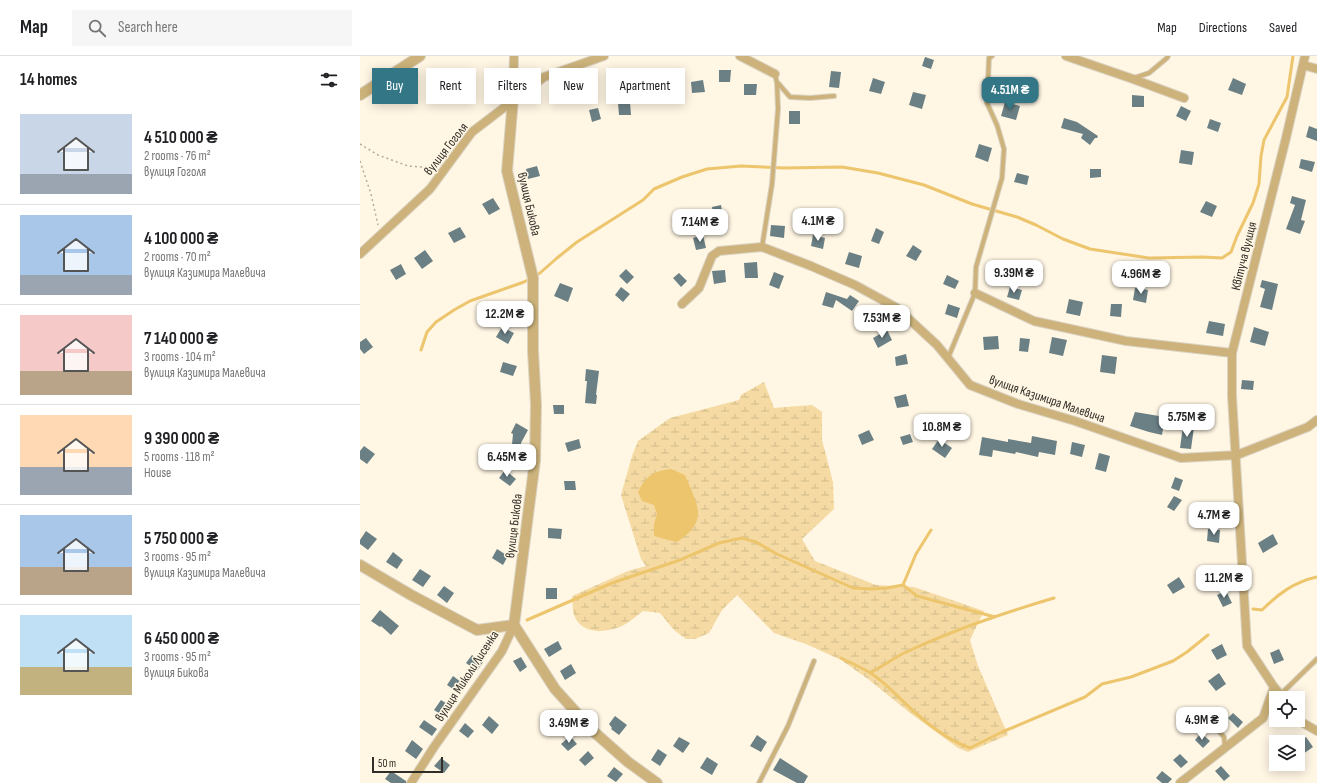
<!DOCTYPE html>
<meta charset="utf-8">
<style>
body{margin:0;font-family:"Sofia Sans Condensed",sans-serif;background:#f6f6f6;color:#202124;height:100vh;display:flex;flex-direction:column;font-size:15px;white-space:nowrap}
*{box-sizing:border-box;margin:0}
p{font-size:13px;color:#757577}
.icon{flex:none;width:22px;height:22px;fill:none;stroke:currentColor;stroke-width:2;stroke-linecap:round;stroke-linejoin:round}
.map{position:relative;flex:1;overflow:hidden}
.panel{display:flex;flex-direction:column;background:#fff;width:360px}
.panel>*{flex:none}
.hud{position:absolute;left:12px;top:12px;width:380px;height:36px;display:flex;gap:8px}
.controls{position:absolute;left:909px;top:635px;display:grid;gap:8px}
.controls a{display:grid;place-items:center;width:36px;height:36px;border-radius:0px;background:#fff;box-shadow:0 2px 10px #0003;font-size:20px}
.scale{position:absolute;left:12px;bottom:10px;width:71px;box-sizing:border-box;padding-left:4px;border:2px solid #312e27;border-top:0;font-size:11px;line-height:14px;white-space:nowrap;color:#312e27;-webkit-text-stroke:3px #fff6e4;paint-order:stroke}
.price{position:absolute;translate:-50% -34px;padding:0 9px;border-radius:8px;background:#fff;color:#222;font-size:13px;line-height:26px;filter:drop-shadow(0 1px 2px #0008)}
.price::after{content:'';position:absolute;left:50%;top:24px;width:12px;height:9px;margin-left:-6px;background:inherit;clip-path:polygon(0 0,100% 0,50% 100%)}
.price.selected{background:#337686;color:#fff}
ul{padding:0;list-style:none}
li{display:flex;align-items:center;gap:12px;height:100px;padding:0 20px}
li+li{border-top:1px solid #e0e0e0}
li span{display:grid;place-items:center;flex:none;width:112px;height:80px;border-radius:0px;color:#555}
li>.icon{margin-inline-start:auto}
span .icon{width:48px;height:48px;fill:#fffc;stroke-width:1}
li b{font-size:17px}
h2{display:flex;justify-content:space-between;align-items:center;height:48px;padding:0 20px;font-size:17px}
.pill{padding:0 14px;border-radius:0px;background:#fff;box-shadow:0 2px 10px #0003;font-size:14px;line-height:36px}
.pill.selected{background:#337686;color:#fff}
header{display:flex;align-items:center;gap:24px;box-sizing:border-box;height:56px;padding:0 20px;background:#fff;border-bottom:1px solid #e0e0e0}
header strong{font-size:19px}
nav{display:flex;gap:22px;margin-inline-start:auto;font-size:14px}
.search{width:280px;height:36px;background:#f6f6f6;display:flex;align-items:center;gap:10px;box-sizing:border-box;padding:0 14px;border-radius:0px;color:#757577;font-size:15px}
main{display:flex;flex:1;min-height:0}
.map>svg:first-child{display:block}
.wetland{fill:url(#wetland-marsh)}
.water{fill:#edc56d}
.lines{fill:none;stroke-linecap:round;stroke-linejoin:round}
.stream{stroke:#edc56d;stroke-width:3}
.building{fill:#6b8085}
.service-casing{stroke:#dad2c2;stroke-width:6}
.minor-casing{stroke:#dad2c2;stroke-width:10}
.tertiary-casing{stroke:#dad2c2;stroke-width:12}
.path{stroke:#b2ab9d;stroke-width:1.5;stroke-dasharray:2 3;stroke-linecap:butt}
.service{stroke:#cdb37b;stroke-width:4}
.minor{stroke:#cdb37b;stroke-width:8}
.tertiary{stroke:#cdb37b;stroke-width:10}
.labels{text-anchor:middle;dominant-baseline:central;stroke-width:3;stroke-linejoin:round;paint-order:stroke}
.street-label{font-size:13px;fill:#312e27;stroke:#fff6e4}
</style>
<header>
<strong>Map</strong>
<div class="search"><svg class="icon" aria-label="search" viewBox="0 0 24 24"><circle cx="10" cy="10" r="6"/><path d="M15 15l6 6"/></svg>Search here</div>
<nav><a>Map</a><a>Directions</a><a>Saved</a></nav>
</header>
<main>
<section class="panel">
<h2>14 homes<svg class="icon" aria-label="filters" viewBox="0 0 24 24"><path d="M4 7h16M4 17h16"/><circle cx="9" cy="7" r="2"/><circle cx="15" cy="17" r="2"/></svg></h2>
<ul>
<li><span style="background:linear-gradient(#c9d6e8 75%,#9aa5b1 0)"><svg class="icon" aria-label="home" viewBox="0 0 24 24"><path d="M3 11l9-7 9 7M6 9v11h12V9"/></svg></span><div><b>4 510 000 ₴</b><p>2 rooms · 76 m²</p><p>вулиця Гоголя</p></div></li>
<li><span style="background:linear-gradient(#a9c7e8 75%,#9aa5b1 0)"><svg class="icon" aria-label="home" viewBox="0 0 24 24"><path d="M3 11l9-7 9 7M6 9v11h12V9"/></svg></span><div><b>4 100 000 ₴</b><p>2 rooms · 70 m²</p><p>вулиця Казимира Малевича</p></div></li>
<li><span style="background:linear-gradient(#f6c9c9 70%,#b9a48a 0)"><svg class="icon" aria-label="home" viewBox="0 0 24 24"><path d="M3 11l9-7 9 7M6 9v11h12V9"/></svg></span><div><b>7 140 000 ₴</b><p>3 rooms · 104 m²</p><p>вулиця Казимира Малевича</p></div></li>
<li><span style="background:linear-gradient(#ffd9b3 65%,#9aa5b1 0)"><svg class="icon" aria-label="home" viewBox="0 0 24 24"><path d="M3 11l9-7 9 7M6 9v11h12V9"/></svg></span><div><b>9 390 000 ₴</b><p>5 rooms · 118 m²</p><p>House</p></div></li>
<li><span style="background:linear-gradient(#a9c7e8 65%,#b9a48a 0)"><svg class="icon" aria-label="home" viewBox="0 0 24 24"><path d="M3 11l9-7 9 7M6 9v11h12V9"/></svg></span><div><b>5 750 000 ₴</b><p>3 rooms · 95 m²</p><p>вулиця Казимира Малевича</p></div></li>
<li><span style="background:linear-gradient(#bfe0f5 65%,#c2b280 0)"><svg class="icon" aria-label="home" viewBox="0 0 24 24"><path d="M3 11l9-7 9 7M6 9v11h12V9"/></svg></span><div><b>6 450 000 ₴</b><p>3 rooms · 95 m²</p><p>вулиця Бикова</p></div></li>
</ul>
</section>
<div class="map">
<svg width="957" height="727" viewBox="0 0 957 727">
<defs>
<pattern id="wetland-marsh" width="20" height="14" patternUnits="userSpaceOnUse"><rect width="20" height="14" fill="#f5dba3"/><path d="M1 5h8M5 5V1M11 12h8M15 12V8" fill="none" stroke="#d2bc8c"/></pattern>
</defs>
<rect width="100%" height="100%" fill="#fff6e4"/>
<path class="wetland" d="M404,326L414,352L452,349L462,356V384L473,426L474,453L442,483L455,505L516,529L554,531L624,555L610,584L618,610L648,679L608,696L598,692L550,657L508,623L481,604L446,588L414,577L377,539L362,554L349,577L335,583H326L314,574L300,557L283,555C276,560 270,566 262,570C246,577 221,579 214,559C212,553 213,546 212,540L268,515L286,510L281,503L261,439L272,400L278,385L310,362L379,344L381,339Z"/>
<path class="water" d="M311,413L325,419C337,449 350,464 317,486L308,484L294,480V468L297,458L294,449L282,445L278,436C286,420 293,415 311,413Z"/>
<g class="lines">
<path class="stream" d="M61,294L67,276L76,266L94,254L110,245L164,226L180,217L197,202L217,186L283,144L294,133L322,121L347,113L381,110L424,112L482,111L518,117L564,129L612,148L657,161L676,169L703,183L730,193L789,202L843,201L862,202L871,196L877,180L893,147L899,128L901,100L904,84L927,41L933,0
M543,529L557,540L635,561
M893,553L902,554C918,538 934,526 957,521
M167,564L252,527L320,504L359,487L382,482L396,486L417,498L493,532L511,533L527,532L543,529L556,498L571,474
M481,602C491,607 503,612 512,618C529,629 542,646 558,659C574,673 590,685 610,692L642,676L725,641L742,628L771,621L813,605L827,596L848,579
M510,617C521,611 531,604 542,598C590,575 643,557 694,542"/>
</g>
<path class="building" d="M565,1L574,4L571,13L562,10Z
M359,14H371L370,26H359Z
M471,15L481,16L479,32L469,31Z
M280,22H291V31H280Z
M513,22L525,26L521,38L509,35Z
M873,22L886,28L882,39L868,34Z
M343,24L345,36L332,37L331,26Z
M384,28H397L396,39H384Z
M317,33L319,45L308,47L306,35Z
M553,36L566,39L562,53L549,49Z
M772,39L784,40V51H772Z
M270,46L271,59H259L258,47Z
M645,46L660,50L656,64L641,60Z
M821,50L831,55L826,65L816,60Z
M238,52L241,63L232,66L229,54Z
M429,55H440V68H429Z
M704,62L717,66L738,80L737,82H735L730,89L721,82L723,78L701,72Z
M850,63L861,67L858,76L847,72Z
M949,70L957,73V85L946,81Z
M619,88L632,92L628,106L615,101Z
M821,94L834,96L832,109L819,107Z
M941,103L955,106L952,116L939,112Z
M177,110L180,120L168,123L166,113Z
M730,113H741V121L730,122Z
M657,117L669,120L667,129L654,126Z
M932,140L946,144L941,164L945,165L940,178L926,173L935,149L930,147Z
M133,142L140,153L129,159L122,148Z
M846,145L857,150L852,161L840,156Z
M361,149L363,162L354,163L352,151Z
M411,169L425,170L424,182L410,180Z
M100,171L106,181L94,187L88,177Z
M516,172L524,176L519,188L511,185Z
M343,179L346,192L336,194L333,182Z
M453,179L465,182L463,193L451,190Z
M553,189L562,195L556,205L546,200Z
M65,194L73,205L62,213L54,202Z
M489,196L502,200L499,212L485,208Z
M397,206L398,222H385L384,207Z
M41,208L46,218L36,224L30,214Z
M266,213L274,221L267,228L259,220Z
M365,214L366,226L354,228L352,215Z
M414,216L424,220L419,233L409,229Z
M319,217L327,225L321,231L313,222Z
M587,219L599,225L595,233L583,228Z
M902,224L918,228L912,254L900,251L905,233L900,231Z
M200,227L213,232L208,246L194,240Z
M261,231L270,238L263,246L255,239Z
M650,231L662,234L659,244L647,241Z
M775,232L788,234L786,247L773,244Z
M466,236L487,243L490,239L499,245L492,255L476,244L473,252L462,249Z
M709,243L723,246L720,260L706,257Z
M588,248L600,252L597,262L585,258Z
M751,248H762L761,261L750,260Z
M849,265L865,268L863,280L846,277Z
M142,271L154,277L148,288L136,281Z
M894,271L909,276L905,290L890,286Z
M527,274L532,284L518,292L513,282Z
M638,280L639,293L624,294L623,281Z
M692,281L707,284L703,300L689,297Z
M6,282L13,291L4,298L0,293V286Z
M660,282L670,283L668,296L659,295Z
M546,298L548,308L536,310L535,301Z
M742,299L757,301L755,318L740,316Z
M143,306L157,310L153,320L140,316Z
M226,313L239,315L236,339H237L236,348L225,347L227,325H225Z
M882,324L894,325L893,334L881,333Z
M546,338L549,350L537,352L534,341Z
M193,349H204V358H194Z
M775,356L805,361L802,379L789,376L770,370Z
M156,367L168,374L161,387L160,400L151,399L153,378L151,377Z
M823,370L834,371L831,393L820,392Z
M509,374L514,384L502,389L498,379Z
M550,378L553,386L543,389L540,381Z
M672,380L697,385L695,399L679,396L678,401L656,396L655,398L633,394L632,401L619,399L622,381L648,386V383L671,387Z
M219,383L221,392L208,396L205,387Z
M579,383L592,392L585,402L572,393Z
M712,386L725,389L722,401L710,398Z
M4,390L15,398L7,408L0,403V395Z
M739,397L750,400L746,416L735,413Z
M145,414L156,423L150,430L139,422Z
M815,421L823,424L819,435L811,432Z
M204,425H215L216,434H205Z
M814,440L822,444L814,455L807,451Z
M849,449H861V460H848Z
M188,472L202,473L201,483L188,482Z
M848,473L860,474L859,487L847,485Z
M6,475L17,483L8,494L0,488V484Z
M913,478L918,488L903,497L898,487Z
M137,493L148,500L143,509L132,502Z
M33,496L43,504L37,513L26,506Z
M60,513L71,520L63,531L52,524Z
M819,521L825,531L813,538L807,529Z
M84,530L94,537L87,547L77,539Z
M186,532H197V543H186Z
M866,535L872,547L863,551L857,539Z
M20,554L39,570L31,579L21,570L20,571L11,565Z
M198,585L202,593L189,601L184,593Z
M862,588L867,599L857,604L851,594Z
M919,593L924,604L914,608L910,597Z
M112,599L123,606L117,615L106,607Z
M161,601L167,611L160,616L153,605Z
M211,608L216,617L205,624L200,615Z
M859,617L866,628L856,635L848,625Z
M93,620L105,629L99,637L87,629Z
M81,644L92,651L85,661L74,654Z
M873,657L883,666L878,672L868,662Z
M129,660L139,669L132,678L122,669Z
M255,660L267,669L259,679L251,673L252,672L249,668Z
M64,664L77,673L72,680L59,671Z
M105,667L114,675L108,682L99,675Z
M841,677L850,685L843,692L835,684Z
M397,679L407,686L401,696L390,690Z
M210,680L217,688L208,695L201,688Z
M319,681L330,687L323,697L313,690Z
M946,681L953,691L943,698L938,691V687Z
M52,684L63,693L56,703L45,695Z
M298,693L307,699L300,710L291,704Z
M228,695L234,702L225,710L219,704Z
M820,698L828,706L821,712L813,704Z
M347,701L358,708L352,719L340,712Z
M81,702L90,709L84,717L74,710Z
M420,702L448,720L444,727H437L413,714Z
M861,710L870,720L864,725L855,715Z
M254,711L263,718L256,726L247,720Z
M31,715L46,725V727H31L25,723Z
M802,715L812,723L808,727H802L796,722Z"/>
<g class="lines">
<defs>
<path id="service" d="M774,22L789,17L807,2L808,0
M418,27L430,41L450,42L474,40
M402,191L412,128L418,53L417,27L415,18
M588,302L615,237L616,211L642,122L644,93L637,69L627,47L629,2L632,0
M921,638L957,603
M842,656L864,681L865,691
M399,727L428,670L454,605"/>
<path id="minor" d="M380,0L415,18
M706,0L773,23L824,42
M943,9L957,13
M153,43L154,0
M0,198L70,133L112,76L184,21L244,0
M615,237L674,265L766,285L872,297
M322,248L339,232L352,200L359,195L402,191L451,210L495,229L537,252L577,289L610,329L658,348L715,365L821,402L877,399L948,371L957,364
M923,642L914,631L887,590L872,340V297L926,82L945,0
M938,664L957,675
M51,727L74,691L142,595L154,569
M820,727L903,662L914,631"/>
<path id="tertiary" d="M0,39L60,0
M153,43L147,115L173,222V295L176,349L175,404L154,569L195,633L233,675L268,706L297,727
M0,509L51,539L117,574L154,569"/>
</defs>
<use href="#service" class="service-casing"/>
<use href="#minor" class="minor-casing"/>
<use href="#tertiary" class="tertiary-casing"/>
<path class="path" d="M0,88L18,99L48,110L75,112
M0,105L11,138L18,169"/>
<use href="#service" class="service"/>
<use href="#minor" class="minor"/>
<use href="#tertiary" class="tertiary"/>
</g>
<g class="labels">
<g class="street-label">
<text transform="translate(86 93) rotate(-52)">вулиця Гоголя</text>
<text transform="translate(169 148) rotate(77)">вулиця Бикова</text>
<text transform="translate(884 200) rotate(-76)">Квітуча вулиця</text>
<text transform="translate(687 343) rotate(19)">вулиця Казимира Малевича</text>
<text transform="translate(154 470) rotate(-83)">вулиця Бикова</text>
<text transform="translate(107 620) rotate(-57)">вулиця Миколи Лисенка</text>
</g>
</g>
</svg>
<div class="controls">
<a><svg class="icon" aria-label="locate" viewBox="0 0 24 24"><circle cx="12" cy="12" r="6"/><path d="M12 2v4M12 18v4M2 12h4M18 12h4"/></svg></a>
<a><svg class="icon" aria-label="layers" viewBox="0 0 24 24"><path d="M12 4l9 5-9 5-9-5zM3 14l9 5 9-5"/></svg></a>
</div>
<div class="scale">50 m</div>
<b class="price selected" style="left:650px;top:55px">4.51M ₴</b>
<b class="price" style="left:458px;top:186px">4.1M ₴</b>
<b class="price" style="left:340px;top:187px">7.14M ₴</b>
<b class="price" style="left:654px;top:238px">9.39M ₴</b>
<b class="price" style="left:781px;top:239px">4.96M ₴</b>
<b class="price" style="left:145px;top:279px">12.2M ₴</b>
<b class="price" style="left:522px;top:283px">7.53M ₴</b>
<b class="price" style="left:827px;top:382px">5.75M ₴</b>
<b class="price" style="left:582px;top:392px">10.8M ₴</b>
<b class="price" style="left:147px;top:422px">6.45M ₴</b>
<b class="price" style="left:854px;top:480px">4.7M ₴</b>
<b class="price" style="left:864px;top:543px">11.2M ₴</b>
<b class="price" style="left:842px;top:685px">4.9M ₴</b>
<b class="price" style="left:209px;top:688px">3.49M ₴</b>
<div class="hud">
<a class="pill selected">Buy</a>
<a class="pill">Rent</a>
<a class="pill">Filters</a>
<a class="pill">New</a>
<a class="pill">Apartment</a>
</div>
</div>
</main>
